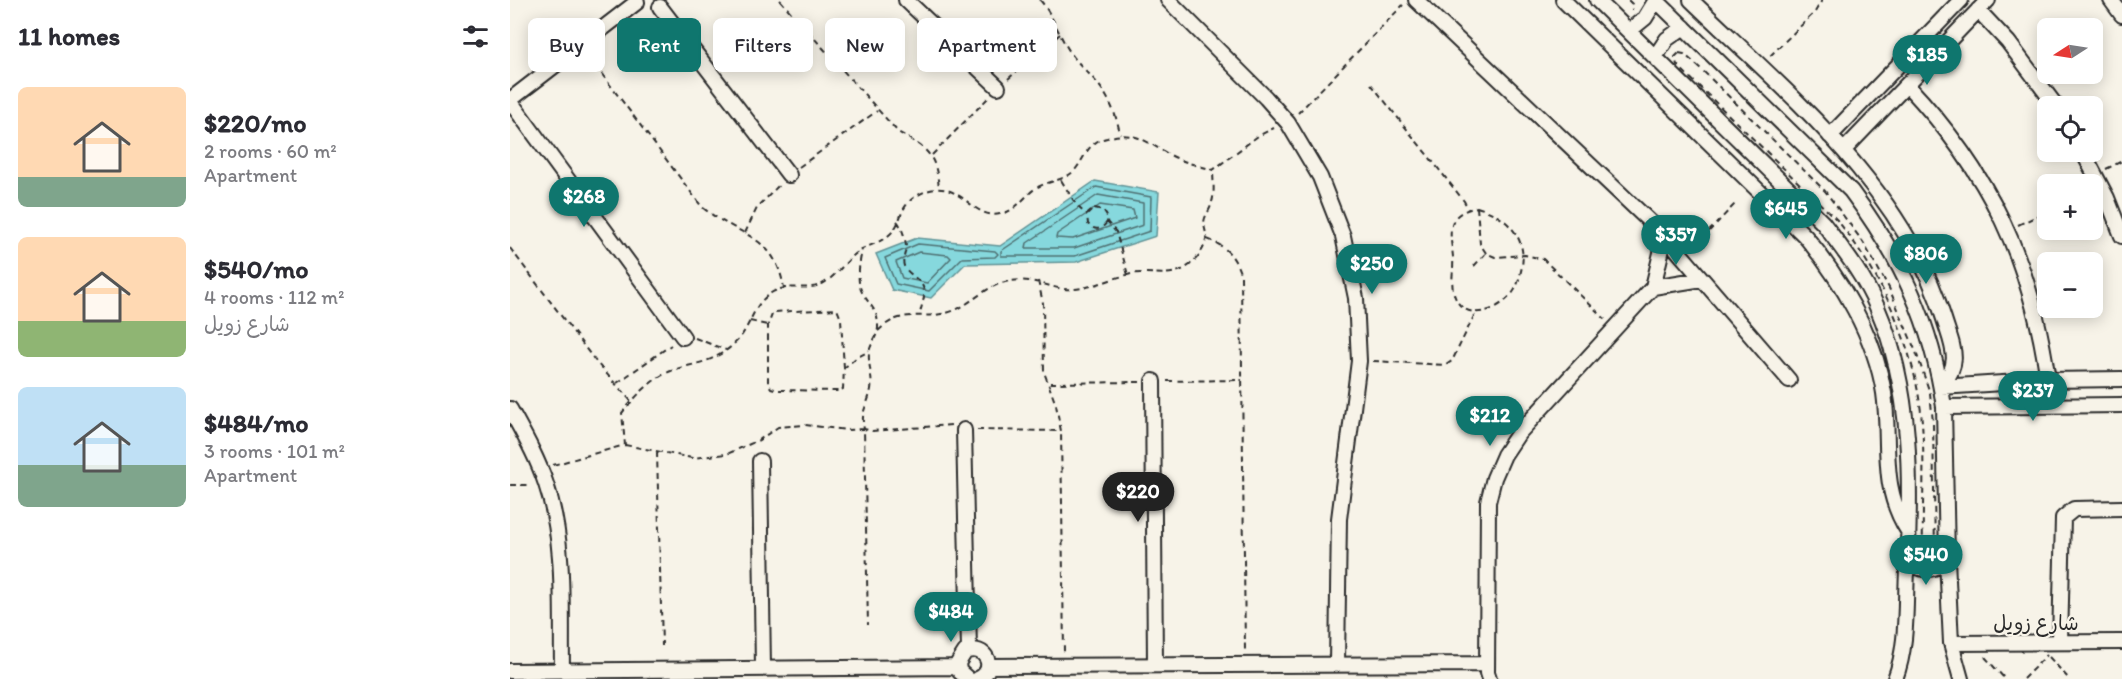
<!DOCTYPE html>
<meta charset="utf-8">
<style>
body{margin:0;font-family:Itim,"Playpen Sans Arabic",sans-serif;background:#f7f7f7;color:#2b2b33;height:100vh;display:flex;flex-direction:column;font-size:22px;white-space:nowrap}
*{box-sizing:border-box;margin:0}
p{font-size:20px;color:#7c7c81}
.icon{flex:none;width:33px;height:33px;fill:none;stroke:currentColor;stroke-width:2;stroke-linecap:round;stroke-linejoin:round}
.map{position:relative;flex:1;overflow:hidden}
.sheet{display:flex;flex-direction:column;background:#fff;width:510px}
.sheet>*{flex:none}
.guide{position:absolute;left:18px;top:18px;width:570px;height:54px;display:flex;gap:12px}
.needle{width:39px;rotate:258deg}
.fabs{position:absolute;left:1527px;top:18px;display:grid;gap:12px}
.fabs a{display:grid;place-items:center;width:66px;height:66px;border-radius:9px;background:#fff;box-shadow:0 3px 15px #0003;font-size:30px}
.price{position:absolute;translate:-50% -51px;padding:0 14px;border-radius:21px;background:#0f766e;color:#fff;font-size:20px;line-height:39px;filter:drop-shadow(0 2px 3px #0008)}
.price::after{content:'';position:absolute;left:50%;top:36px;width:18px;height:14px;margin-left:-9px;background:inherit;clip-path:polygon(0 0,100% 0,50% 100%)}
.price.on{background:#222;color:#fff}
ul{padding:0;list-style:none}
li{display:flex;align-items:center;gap:18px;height:150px;padding:0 18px}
li span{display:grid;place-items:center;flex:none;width:168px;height:120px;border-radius:9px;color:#555}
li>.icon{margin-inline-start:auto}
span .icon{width:72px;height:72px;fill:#fffc;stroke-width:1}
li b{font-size:26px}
h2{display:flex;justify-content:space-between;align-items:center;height:72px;padding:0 18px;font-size:26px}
.chip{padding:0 21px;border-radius:9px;background:#fff;box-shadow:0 3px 15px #0003;font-size:21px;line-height:54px}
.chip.on{background:#0f766e;color:#fff}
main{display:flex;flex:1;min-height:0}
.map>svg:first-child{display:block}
.water{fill:#86d8dd;stroke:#629396;stroke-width:1.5}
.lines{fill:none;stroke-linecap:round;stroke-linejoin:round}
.shore{stroke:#4f7072;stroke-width:1.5}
.minor-casing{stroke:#2b2b2b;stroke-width:18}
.path{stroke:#2b2b2b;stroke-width:2;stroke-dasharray:6 4.5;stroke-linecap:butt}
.minor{stroke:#f7f3e8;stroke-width:14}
.labels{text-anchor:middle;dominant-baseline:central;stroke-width:4.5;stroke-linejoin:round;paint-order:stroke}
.street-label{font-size:20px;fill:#2b2b2b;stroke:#f7f3e8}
</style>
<main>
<section class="sheet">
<h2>11 homes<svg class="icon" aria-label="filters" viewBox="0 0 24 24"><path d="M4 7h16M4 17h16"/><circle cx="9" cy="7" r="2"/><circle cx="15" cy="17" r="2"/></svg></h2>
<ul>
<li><span style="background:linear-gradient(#ffd9b3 75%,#7fa58c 0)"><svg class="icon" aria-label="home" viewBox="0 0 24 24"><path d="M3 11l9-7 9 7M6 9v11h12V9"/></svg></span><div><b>$220/mo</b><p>2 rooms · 60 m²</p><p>Apartment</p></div></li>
<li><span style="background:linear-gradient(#ffd9b3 70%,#8fb573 0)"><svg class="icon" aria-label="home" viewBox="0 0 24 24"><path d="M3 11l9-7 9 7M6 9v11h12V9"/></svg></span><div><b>$540/mo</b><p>4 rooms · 112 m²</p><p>شارع زويل</p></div></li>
<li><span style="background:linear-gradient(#bfe0f5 65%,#7fa58c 0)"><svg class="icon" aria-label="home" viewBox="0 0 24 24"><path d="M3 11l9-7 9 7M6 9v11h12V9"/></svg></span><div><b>$484/mo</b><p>3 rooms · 101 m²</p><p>Apartment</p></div></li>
</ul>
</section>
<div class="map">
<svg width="1612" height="679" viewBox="0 0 1612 679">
<rect width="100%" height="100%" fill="#f7f3e8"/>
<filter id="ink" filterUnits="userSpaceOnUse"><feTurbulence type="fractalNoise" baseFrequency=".0167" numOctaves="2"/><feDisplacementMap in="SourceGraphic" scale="12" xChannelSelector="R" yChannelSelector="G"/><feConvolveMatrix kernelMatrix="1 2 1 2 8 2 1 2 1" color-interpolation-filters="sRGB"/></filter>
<g filter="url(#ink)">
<path class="water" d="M585,181L649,192L646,236L566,262L455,264L421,298L382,290L366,254L407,238L490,246Z"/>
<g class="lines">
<path class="shore" d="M586,187L641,197L640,231L565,256H491V251Z
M588,195L633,203V225L564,248H516L517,243Z
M590,205L623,210L625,218L563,239L546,238L547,234Z
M408,244L485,251L488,254L485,257L452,258L419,291L386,284L375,258Z
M409,252L438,255L441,258L417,283L392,278L386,262Z"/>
<defs>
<path id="minor" d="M396,0L488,87
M658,0L756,98L778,123L810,177L833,236L846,298L849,361L829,519L827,664
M906,0L1155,236L1279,380
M1053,0L1295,236C1331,280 1365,336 1374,393C1381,443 1369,486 1398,531
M1087,0L1313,223C1333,250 1354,276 1367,307C1403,390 1401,483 1397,571C1395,607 1398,645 1385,679
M1181,0C1278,94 1393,186 1434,319C1443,348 1452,362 1431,387
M1601,0L1612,15
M150,7L279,175
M1468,10L1498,42L1546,106
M1119,31L1135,18L1146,0L1341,191C1391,258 1422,324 1434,407L1437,559L1441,643L1451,679
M1145,57L1157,39L1174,27
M1397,85C1480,173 1521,260 1538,380
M0,100L127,2
M0,101L173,337
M1320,136L1451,0
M1334,150L1478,0
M1573,152L1597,198L1612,236
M1143,287L1192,279
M643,381L645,665
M1431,387L1538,380L1612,379
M1434,407L1612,405
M0,409C13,433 27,457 36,484C56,543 51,609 52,670
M454,430L459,650
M250,461L253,668
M1398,558C1409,573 1424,573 1437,559
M1550,642L1553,518L1564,509L1612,508
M1441,643L1612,642
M478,666L977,664
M0,671L448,667
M458,679L449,671L448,663L455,652C476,643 488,670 468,679
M979,679L977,673L978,502L984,478L994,455L1008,434L1143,287L1155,236"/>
</defs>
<use href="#minor" class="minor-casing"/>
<path class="path" d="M270,0L388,132C417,149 426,153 429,189
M530,0C543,15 549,36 560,52C568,64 579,73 588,84C599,98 607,116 610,134
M1118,0L1122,4V10
M1169,53L1174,54L1191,69L1315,191L1353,242L1379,288L1406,352L1420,393L1423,422L1425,554L1423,560L1417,561L1413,555C1412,511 1415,466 1412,422C1406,350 1373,276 1327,220L1167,65L1165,57Z
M1260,56L1305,12L1312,0
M79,57L192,207C229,238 264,232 274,288
M498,79L550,34
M861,84L954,201L958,209
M788,113L893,5
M422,155L479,97
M289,167L367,111
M1596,169L1612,161
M551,180L567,206L577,215
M967,207C997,216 1019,238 1011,271C1009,280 1007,289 1000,296C983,315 949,322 943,290C941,279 944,268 943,257C942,244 937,229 946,217C951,211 960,209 967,207Z
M967,207L970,244L976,253L985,257L1015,255L1033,259L1095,319
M387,221C392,227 396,240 396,248C395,254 392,260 394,266C399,276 414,280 414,292C415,300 410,308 410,316
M597,222C592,230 584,231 578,224L577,215L584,208L593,210L598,218L597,222L606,232L618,275
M1508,225L1538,211
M235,233L247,208L269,185
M697,239C716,246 725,256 731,276L735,652
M1184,247L1226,203
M0,248L86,362L121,401
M964,266L976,253
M528,281L533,303L534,372L546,405L551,431L554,652
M240,321L257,325
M368,331C392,308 408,320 436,313C459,308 474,285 500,281C524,278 534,286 554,289C577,291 598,279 621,274C636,271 651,276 666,272C679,269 693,254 696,240C698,234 692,226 695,218C697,213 701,208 702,202C705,192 703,180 703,170
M185,338L216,350
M863,361L936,365L942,361L966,312
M334,368L331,319L327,309L263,312L258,325V383L261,388L268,390L328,391L333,389L334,368L346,358L359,351
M657,381L732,380
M107,383L161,345
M540,383L630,382
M441,425L362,431L354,429C350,410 358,406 361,389C363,377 358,365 359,353C360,344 368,336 368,327C368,310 361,307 353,294C345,281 350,263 352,249C361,245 376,240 383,231C393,218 389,206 408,195C449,172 460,221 490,214C507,211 513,197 526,188C538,181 552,181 563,172C572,163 575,150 585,143C588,140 593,139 597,138C628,129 639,145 664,157C676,163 690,166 703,170L748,136L764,128
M467,430L551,431
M115,445L182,458L217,454L249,440L268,427L295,425L337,430L354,429L358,625
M147,452L152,646
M43,465L115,445L112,413C125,397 141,379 161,371C176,365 194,364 209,355C218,350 230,340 235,330C244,315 245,304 261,293C277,283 294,291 310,285C326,278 335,260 352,249
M0,485H21
M1475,657L1495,679
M1539,657L1559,679
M1513,679L1537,655"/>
<use href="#minor" class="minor"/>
</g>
</g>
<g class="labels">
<g class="street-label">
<text x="1526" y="623">شارع زويل</text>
</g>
</g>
</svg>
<div class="fabs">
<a><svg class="needle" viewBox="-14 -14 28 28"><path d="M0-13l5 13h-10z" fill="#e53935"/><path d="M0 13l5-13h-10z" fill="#7c7c81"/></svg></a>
<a><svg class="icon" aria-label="locate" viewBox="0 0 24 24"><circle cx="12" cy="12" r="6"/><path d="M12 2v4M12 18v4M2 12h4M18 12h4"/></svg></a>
<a>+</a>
<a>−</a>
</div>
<b class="price" style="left:1417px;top:86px">$185</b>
<b class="price" style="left:74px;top:228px">$268</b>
<b class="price" style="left:1276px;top:240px">$645</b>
<b class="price" style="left:1166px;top:266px">$357</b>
<b class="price" style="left:1416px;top:285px">$806</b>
<b class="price" style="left:862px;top:295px">$250</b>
<b class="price" style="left:1523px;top:422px">$237</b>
<b class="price" style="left:980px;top:447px">$212</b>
<b class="price on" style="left:628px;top:523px">$220</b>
<b class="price" style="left:1416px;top:586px">$540</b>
<b class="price" style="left:441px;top:643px">$484</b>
<div class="guide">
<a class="chip">Buy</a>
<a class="chip on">Rent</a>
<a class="chip">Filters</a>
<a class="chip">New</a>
<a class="chip">Apartment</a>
</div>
</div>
</main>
